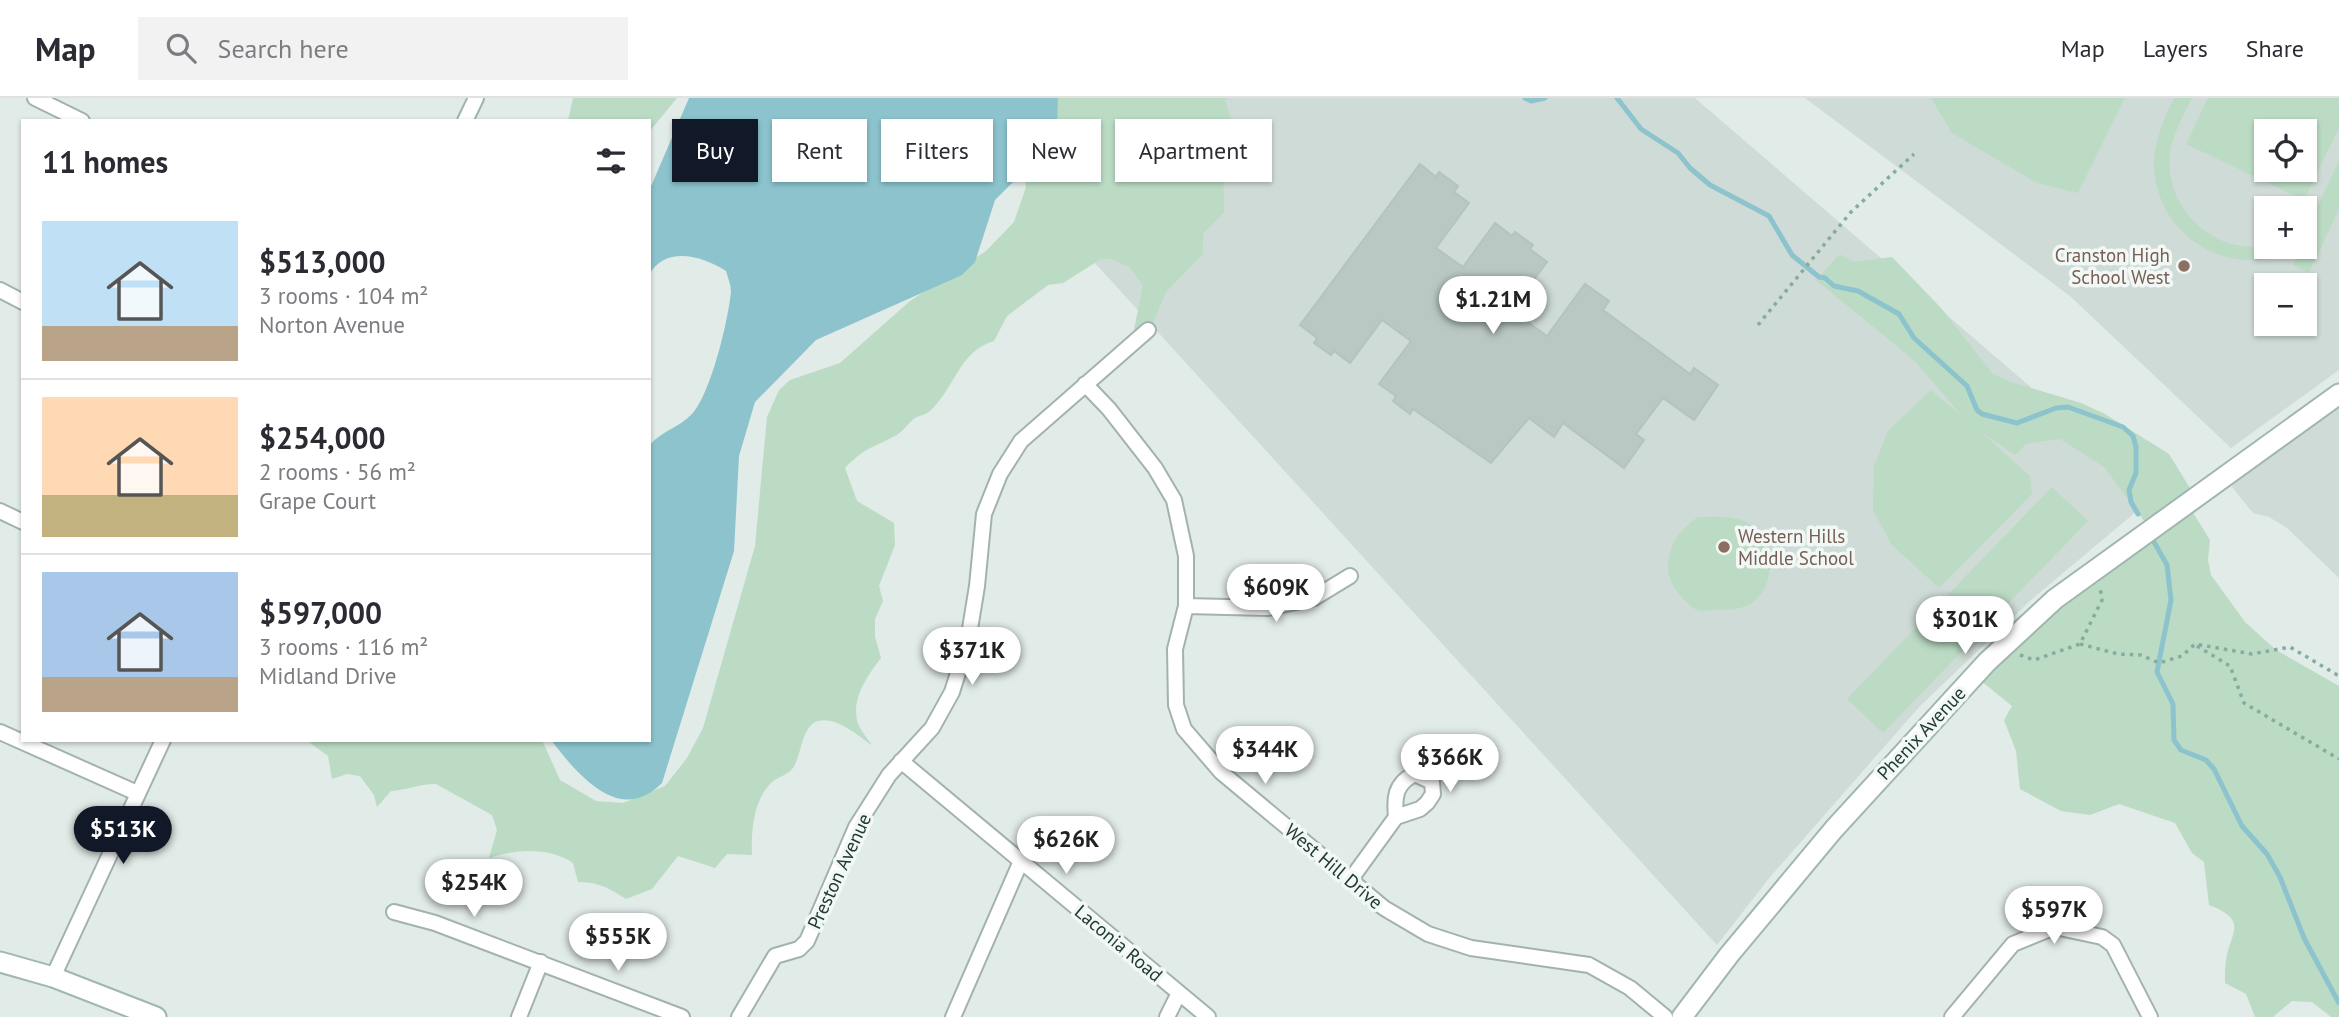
<!DOCTYPE html>
<meta charset="utf-8">
<style>
body{margin:0;font-family:"PT Sans",sans-serif;background:#f2f2f3;color:#2b2b33;height:100vh;display:flex;flex-direction:column;font-size:26px;white-space:nowrap}
*{box-sizing:border-box;margin:0}
p{font-size:23px;color:#7c7c81}
.icon{flex:none;width:38px;height:38px;fill:none;stroke:currentColor;stroke-width:2;stroke-linecap:round;stroke-linejoin:round}
.map{position:relative;flex:1;overflow:hidden}
.drawer{position:absolute;left:21px;top:21px;width:630px;height:623px;display:flex;flex-direction:column;background:#fff;border-radius:0px;box-shadow:0 2px 5px #0004}
.drawer>*{flex:none}
.hud{position:absolute;left:672px;top:21px;width:665px;height:63px;display:flex;gap:14px}
.tools{position:absolute;left:2254px;top:21px;display:grid;gap:14px}
.tools a{display:grid;place-items:center;width:63px;height:63px;border-radius:0px;background:#fff;box-shadow:0 2px 5px #0004;font-size:35px}
.price{position:absolute;translate:-50% -60px;padding:0 16px;border-radius:24px;background:#fff;color:#222;font-size:23px;line-height:46px;filter:drop-shadow(0 2px 4px #0008)}
.price::after{content:'';position:absolute;left:50%;top:42px;width:21px;height:16px;margin-left:-10px;background:inherit;clip-path:polygon(0 0,100% 0,50% 100%)}
.price.selected{background:#111827;color:#fff}
ul{padding:0;list-style:none}
li{display:flex;align-items:center;gap:21px;height:175px;padding:0 21px}
li+li{border-top:2px solid #e1e1e2}
li span{display:grid;place-items:center;flex:none;width:196px;height:140px;border-radius:0px;color:#555}
li>.icon{margin-inline-start:auto}
span .icon{width:84px;height:84px;fill:#fffc;stroke-width:1}
li b{font-size:30px}
h2{display:flex;justify-content:space-between;align-items:center;height:84px;padding:0 21px;font-size:30px}
.chip{padding:0 24px;border-radius:0px;background:#fff;box-shadow:0 2px 5px #0004;font-size:24px;line-height:63px}
.chip.selected{background:#111827;color:#fff}
header{display:flex;align-items:center;gap:42px;box-sizing:border-box;height:98px;padding:0 35px;background:#fff;border-bottom:2px solid #e1e1e2}
header strong{font-size:33px}
nav{display:flex;gap:38px;margin-inline-start:auto;font-size:24px}
.search{width:490px;height:63px;background:#f2f2f3;display:flex;align-items:center;gap:18px;box-sizing:border-box;padding:0 24px;border-radius:0px;color:#7c7c81;font-size:26px}
.map>svg:first-child{display:block}
.built{fill:#cfdbd6;fill-rule:evenodd}
.green{fill:#bbdbc4;fill-rule:evenodd}
.water{fill:#8cc3cd}
.lines{fill:none;stroke-linecap:round;stroke-linejoin:round}
.stream{stroke:#8cc3cd;stroke-width:5}
.building{fill:#bac8c3;stroke:#b4c4bd;stroke-width:2}
.minor-casing{stroke:#a4b2ae;stroke-width:18}
.secondary-casing{stroke:#a0b6ae;stroke-width:23}
.path{stroke:#83ada0;stroke-width:3.5;stroke-dasharray:3.5 5;stroke-linecap:butt}
.minor{stroke:#fff;stroke-width:14}
.secondary{stroke:#fff;stroke-width:19}
.education-dot{fill:#8d6e63;stroke:#f1f8f5;stroke-width:2.5}
.labels{text-anchor:middle;dominant-baseline:central;stroke-width:7;stroke-linejoin:round;paint-order:stroke}
.education-label{font-size:19px;fill:#785e54;stroke:#f1f8f5;text-anchor:end}
.street-label{font-size:19px;fill:#223a34;stroke:#f1f8f5}
</style>
<header>
<strong>Map</strong>
<div class="search"><svg class="icon" aria-label="search" viewBox="0 0 24 24"><circle cx="10" cy="10" r="6"/><path d="M15 15l6 6"/></svg>Search here</div>
<nav><a>Map</a><a>Layers</a><a>Share</a></nav>
</header>
<div class="map">
<svg width="2339" height="919" viewBox="0 0 2339 919">
<rect width="100%" height="100%" fill="#e1ebe7"/>
<path class="built" d="M1096,0H1695L2156,397L2032,501L1920,608L1770,779L1717,847L1031,95Z
M1805,0H2339V272L2231,350L2070,198ZM2266,33H2305V72H2266ZM2266,110H2305V149H2266ZM2266,187H2305V226H2266Z
M2339,298V480L2287,430L2269,419L2253,415L2224,379Z"/>
<path class="green" d="M573,0H677L649,34V23H568Z
M1024,0H1228L1225,2L1234,33L1223,54L1224,114L1203,136V156L1166,194L1152,227L1146,226L1134,232L1143,187L1129,169L1112,161H1101L1063,185L1048,187L1007,218L994,243C959,253 955,290 930,313C926,317 920,317 915,320C908,325 903,334 895,338C872,350 864,350 845,370L857,403L894,425L895,447L879,488L883,503L875,521V539L881,560C868,577 852,599 857,622C859,631 867,640 872,647C858,638 837,618 818,623C801,628 802,657 793,670C788,677 777,679 771,685C753,703 751,734 752,757L727,756L715,770L678,758L652,791L626,801C613,792 597,783 578,784L573,765C550,749 515,751 489,760L497,732L492,717L436,686C423,685 407,692 391,693L377,709L374,697L360,678L347,676L332,681L328,658L306,642H542L560,682L596,703L623,705L665,688L687,660L703,630L755,448L767,319L779,292L790,282L840,265L910,203L986,153L1014,124L1026,89L1019,19Z
M1931,0H2125L2078,95L2037,85L1952,35Z
M2174,0H2192C2184,16 2175,32 2171,50C2162,94 2193,137 2236,147C2258,151 2282,149 2305,149V129L2310,124L2339,63V111L2309,175L2293,167L2298,157L2296,153C2231,183 2155,139 2154,66C2154,42 2164,21 2174,0Z
M2208,0H2339V30L2304,102L2186,46ZM2266,33H2305V72H2266Z
M1841,157L1854,164L1892,159L1942,211L1993,276L2011,284L2081,305L2105,316L2169,356L2193,395L2187,405L2210,442L2208,462L2211,477L2245,524L2276,552L2339,588V919H2331L2312,904L2292,903L2273,919H2255L2246,896L2225,885C2225,877 2225,869 2226,862C2230,834 2250,823 2209,807L2204,764L2192,755L2175,725L2119,706L2090,717L2061,713L2020,691L2016,653L2004,622L2012,608L1975,578L2148,428L2104,369L2060,341L2026,346L2015,357L1980,333L2030,378L2032,396L1939,490L1892,447L1873,412L1874,368L1888,333L1931,292L1961,317L1915,263L1816,182L1838,158Z
M2052,389L2088,423L1883,635L1847,601Z
M1698,419C1713,419 1731,417 1746,424C1770,435 1776,466 1765,489C1753,513 1734,512 1710,512C1707,512 1703,514 1700,513C1692,511 1684,502 1679,496C1656,469 1672,436 1698,419Z"/>
<path class="water" d="M689,0H1058L1057,23L1051,41L1029,58L1023,74L995,102L975,164L962,177L816,242L755,304L739,358L734,453L662,685C620,728 578,677 551,642H649V348C661,333 680,329 692,316C711,295 728,223 731,194C731,187 728,180 726,173C703,158 665,147 649,177V93Z"/>
<g class="lines">
<path class="stream" d="M1525,0L1531,3L1545,0
M1617,0L1641,31L1678,55L1690,70L1710,87L1769,118L1792,157L1819,179L1825,180L1834,188L1858,193L1899,216L1914,240L1967,288L1977,312L1982,316L2017,325L2056,310L2068,309L2123,329L2133,338L2136,349V375L2129,392L2131,404L2138,416
M2154,444L2167,467L2171,502L2157,574L2173,606L2174,642L2181,652L2206,662L2214,671L2242,728L2267,756L2280,779L2304,840L2339,905"/>
</g>
<path class="building" d="M1420,66L1436,79L1439,74L1458,88L1454,94L1469,105L1436,150L1463,169L1495,125L1512,138L1515,134L1533,147L1530,151L1547,164L1511,212L1547,238L1585,186L1609,203L1603,212L1690,276L1694,270L1718,287L1694,322L1663,300L1636,336L1644,342L1624,370L1563,325L1554,339L1529,320L1491,365L1413,311L1410,316L1393,303L1396,298L1379,286L1411,243L1382,222L1350,265L1334,253L1331,257L1314,245L1317,240L1300,227Z"/>
<g class="lines">
<defs>
<path id="minor" d="M35,0L82,23
M465,23L476,0
M0,192L23,204
M1085,286L1109,311L1155,370L1174,402L1186,458V508L1175,551L1176,607L1184,631L1221,674L1384,810L1428,836L1471,850L1589,867L1630,890L1665,919
M0,413L23,424
M1186,508L1268,510L1314,500L1350,478
M0,634L137,695
M901,663L1208,919
M1351,781L1396,719L1420,711L1427,705L1433,696L1432,684L1415,676C1395,685 1394,700 1396,719
M394,814L435,825L682,919
M53,879L163,642
M519,919L541,864
M739,919L775,858L799,851L807,843L856,729L889,677L932,630L952,594L968,543L977,488L984,416L1000,376L1021,343L1148,232
M953,919L1021,763
M1167,919L1179,895
M1952,919L2013,846L2055,829L2102,839L2113,847L2150,919"/>
<path id="secondary" d="M0,864L53,879L156,919
M1682,919L1729,857L1834,731L1987,564L2055,501L2339,296"/>
</defs>
<use href="#minor" class="minor-casing"/>
<use href="#secondary" class="secondary-casing"/>
<path class="path" d="M1758,227L1851,114L1914,56
M2080,546L2118,556L2141,557L2159,565L2182,558L2195,546L2252,556L2290,549L2339,578
M2197,548L2230,568L2244,605L2339,661
M2020,557L2034,562L2080,546L2102,502L2100,489"/>
<use href="#minor" class="minor"/>
<use href="#secondary" class="secondary"/>
</g>
<g class="education-dot">
<circle cx="2184" cy="168" r="7"/>
<circle cx="1724" cy="449" r="7"/>
</g>
<g class="labels">
<g class="education-label">
<text x="2170" y="157">Cranston High<tspan x="2170" dy="22">School West</tspan></text>
<text x="1738" y="438" text-anchor="start">Western Hills<tspan x="1738" dy="22">Middle School</tspan></text>
</g>
<g class="street-label">
<text transform="translate(1921 635) rotate(-47)">Phenix Avenue</text>
<text transform="translate(1334 768) rotate(40)">West Hill Drive</text>
<text transform="translate(839 773) rotate(-65)">Preston Avenue</text>
<text transform="translate(1119 845) rotate(40)">Laconia Road</text>
</g>
</g>
</svg>
<div class="tools">
<a><svg class="icon" aria-label="locate" viewBox="0 0 24 24"><circle cx="12" cy="12" r="6"/><path d="M12 2v4M12 18v4M2 12h4M18 12h4"/></svg></a>
<a>+</a>
<a>−</a>
</div>
<b class="price" style="left:1493px;top:238px">$1.21M</b>
<b class="price" style="left:1276px;top:526px">$609K</b>
<b class="price" style="left:1965px;top:558px">$301K</b>
<b class="price" style="left:972px;top:589px">$371K</b>
<b class="price" style="left:1265px;top:688px">$344K</b>
<b class="price" style="left:1450px;top:696px">$366K</b>
<b class="price selected" style="left:123px;top:768px">$513K</b>
<b class="price" style="left:1066px;top:778px">$626K</b>
<b class="price" style="left:474px;top:821px">$254K</b>
<b class="price" style="left:2054px;top:848px">$597K</b>
<b class="price" style="left:618px;top:875px">$555K</b>
<div class="hud">
<a class="chip selected">Buy</a>
<a class="chip">Rent</a>
<a class="chip">Filters</a>
<a class="chip">New</a>
<a class="chip">Apartment</a>
</div>
<section class="drawer">
<h2>11 homes<svg class="icon" aria-label="filters" viewBox="0 0 24 24"><path d="M4 7h16M4 17h16"/><circle cx="9" cy="7" r="2"/><circle cx="15" cy="17" r="2"/></svg></h2>
<ul>
<li><span style="background:linear-gradient(#bfe0f5 75%,#b9a48a 0)"><svg class="icon" aria-label="home" viewBox="0 0 24 24"><path d="M3 11l9-7 9 7M6 9v11h12V9"/></svg></span><div><b>$513,000</b><p>3 rooms · 104 m²</p><p>Norton Avenue</p></div></li>
<li><span style="background:linear-gradient(#ffd9b3 70%,#c2b280 0)"><svg class="icon" aria-label="home" viewBox="0 0 24 24"><path d="M3 11l9-7 9 7M6 9v11h12V9"/></svg></span><div><b>$254,000</b><p>2 rooms · 56 m²</p><p>Grape Court</p></div></li>
<li><span style="background:linear-gradient(#a9c7e8 75%,#b9a48a 0)"><svg class="icon" aria-label="home" viewBox="0 0 24 24"><path d="M3 11l9-7 9 7M6 9v11h12V9"/></svg></span><div><b>$597,000</b><p>3 rooms · 116 m²</p><p>Midland Drive</p></div></li>
</ul>
</section>
</div>
